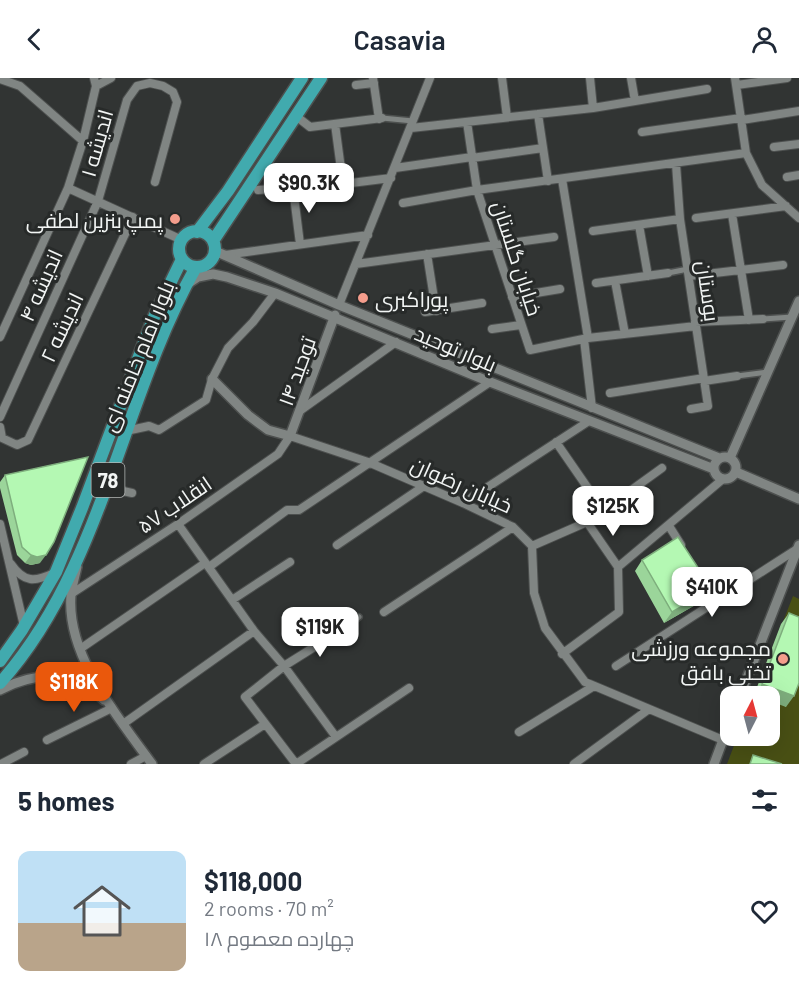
<!DOCTYPE html>
<meta charset="utf-8">
<style>
body{margin:0;font-family:Barlow,Cairo,sans-serif;background:#f2f2f3;color:#1f2937;height:100vh;display:flex;flex-direction:column;font-size:22px;white-space:nowrap}
*{box-sizing:border-box;margin:0}
p{font-size:20px;color:#747a83}
.icon{flex:none;width:33px;height:33px;fill:none;stroke:currentColor;stroke-width:2;stroke-linecap:round;stroke-linejoin:round}
.map{position:relative;height:686px;overflow:hidden}
.side{display:flex;flex-direction:column;background:#fff;flex:1}
.side>*{flex:none}
.needle{width:39px;rotate:6deg}
.fabs{position:absolute;left:720px;top:608px;display:grid;gap:12px}
.fabs a{display:grid;place-items:center;width:60px;height:60px;border-radius:12px;background:#fff;box-shadow:0 6px 24px #0002;font-size:30px}
.price{position:absolute;translate:-50% -51px;padding:0 14px;border-radius:12px;background:#fff;color:#222;font-size:20px;line-height:39px;filter:drop-shadow(0 2px 3px #0008)}
.price::after{content:'';position:absolute;left:50%;top:36px;width:18px;height:14px;margin-left:-9px;background:inherit;clip-path:polygon(0 0,100% 0,50% 100%)}
.price.active{background:#ea580c;color:#fff}
ul{padding:0;list-style:none}
li{display:flex;align-items:center;gap:18px;height:150px;padding:0 18px}
li span{display:grid;place-items:center;flex:none;width:168px;height:120px;border-radius:12px;color:#555}
li>.icon{margin-inline-start:auto}
span .icon{width:72px;height:72px;fill:#fffc;stroke-width:1}
li b{font-size:26px}
h2{display:flex;justify-content:space-between;align-items:center;height:72px;padding:0 18px;font-size:26px}
header{display:flex;justify-content:space-between;align-items:center;height:78px;padding:0 18px;background:#fff;font-size:27px;font-weight:600}
.map>svg:first-child{display:block}
.green{fill:#495014}
.lines{fill:none;stroke-linecap:round;stroke-linejoin:round}
.pedestrian-casing{stroke:#4d504f;stroke-width:8}
.minor-casing{stroke:#4d504f;stroke-width:10}
.tertiary-casing{stroke:#4d504f;stroke-width:12}
.primary-casing{stroke:#4d504f;stroke-width:15}
.pedestrian{stroke:#808583;stroke-width:5}
.minor{stroke:#808583;stroke-width:8}
.tertiary{stroke:#808583;stroke-width:9}
.primary{stroke:#41aaae;stroke-width:12}
.wall{fill:#9bd59a}
.shaded-wall{fill:#7eae7d}
.building{fill:#b4f8b3;stroke:#7eae7d;stroke-width:1.5}
.poi-dot{fill:#f49d8c;stroke:#272a29;stroke-width:2}
.labels{text-anchor:middle;dominant-baseline:central;stroke-width:6;stroke-linejoin:round;paint-order:stroke}
.shield{fill:#272a29;stroke:#b5b8b7;stroke-width:1.5}
.shield-label{font-size:20px;font-weight:bold;fill:#f2f5f4}
.street-label{font-size:21px;fill:#f2f5f4;stroke:#272a29}
.poi-label{font-size:21px;fill:#f2f5f4;stroke:#272a29;text-anchor:end}
</style>
<header><svg class="icon" aria-label="back" viewBox="0 0 24 24"><path d="M15 5l-7 7 7 7"/></svg>Casavia<svg class="icon" aria-label="person" viewBox="0 0 24 24"><circle cx="12" cy="8" r="4"/><path d="M4 21q1-7 8-7t8 7"/></svg></header>
<div class="map">
<svg width="799" height="686" viewBox="0 0 799 686">
<rect width="100%" height="100%" fill="#313433"/>
<path class="green" d="M793,518L799,521V686H727L738,657H770V618H754Z"/>
<g class="lines">
<defs>
<path id="pedestrian" d="M382,40L413,43
M668,195L688,191
M763,241L792,239
M737,298L767,294
M343,551L359,539"/>
<path id="minor" d="M373,0L379,41
M502,0L507,39
M590,0L593,30
M631,0L635,23
M735,0L746,75L762,107L799,140
M0,1L20,8L83,63L68,110L0,259
M356,7L374,5
M737,7L787,0
M96,8L111,0
M538,36L548,103
M296,38L310,49L382,40
M742,42L799,33
M467,44L477,112L530,272L588,260L696,248
M335,46L343,106
M411,50L593,30L707,11
M642,54L741,40
M83,63L96,8L94,0
M774,69L799,66
M472,80L543,70
M676,86L680,141L708,328L691,331
M395,90L472,79
M787,99L799,97
M562,101L588,260
M68,110L182,162
M293,110L300,166
M258,112L343,106L391,100
M403,125L477,112L746,75
M732,136L749,242
M696,140L786,128
M639,147L648,198
M593,153L680,141
M427,176L436,233
M225,177L368,157
M356,186L554,159
M689,198L783,187
M615,203L625,256
M596,205L668,195
M512,219L560,211
M339,227L430,0
M425,234L482,225
M695,244L763,241
M492,251L521,247
M584,261L592,330
M704,303L737,298
M610,315L704,300
M301,332L396,264
M0,339L98,123L127,22L137,8L150,5L163,8L173,14L177,24L155,104
M0,349L2,360L17,367L28,362L133,139
M126,353L149,348L159,352L206,322L212,301L228,270L253,244L275,215
M556,364L603,432
M105,409L132,415
M463,425L589,343
M587,444L618,489
M0,446L24,548
M178,446L254,553L284,588L343,551
M669,448L681,467
M337,467L424,408
M532,468L587,444L662,390
M11,486C24,505 35,504 54,495
M209,489L287,432H299L490,304
M71,516L178,446L278,376L290,358L368,384L463,425L513,449L532,468L534,515L545,550L585,604L723,662
M232,522L290,484
M384,534L513,449
M80,571L205,485
M562,576L619,534L618,489L723,401
M616,588L797,471
M123,646L254,553
M519,654L594,608
M47,662L112,630
M1,686L24,674
M131,686L146,678
M204,686L265,646
M296,686L245,619L284,588L336,659
M296,686L409,610
M574,686L649,631"/>
<path id="tertiary" d="M215,173L339,227L719,380
M189,205L198,199L213,196L227,199L275,215L490,304L714,391
M212,301L248,337L268,352L290,358L335,237
M714 390a11 11 0 1 1 22 0a11 11 0 1 1-22 0Z
M730,380L799,223
M736,394L799,421
M77,489C75,498 72,508 71,517C66,578 118,639 152,686
M0,612C36,593 73,593 104,622
M740,618L799,467
M714,686L730,643"/>
<path id="primary" d="M179 171a18 18 0 1 1 36 0a18 18 0 1 1-36 0Z
M197,154L228,113L302,0
M213,163L321,0
M0,583L22,552L56,494L82,430L153,241L182,181
M0,605C103,490 121,321 196,189"/>
</defs>
<use href="#pedestrian" class="pedestrian-casing"/>
<use href="#minor" class="minor-casing"/>
<use href="#tertiary" class="tertiary-casing"/>
<use href="#primary" class="primary-casing"/>
<use href="#pedestrian" class="pedestrian"/>
<use href="#minor" class="minor"/>
<use href="#tertiary" class="tertiary"/>
<use href="#primary" class="primary"/>
</g>
<path class="wall" d="M5,397L40,485L31,487L25,485L17,477L0,410V404Z
M642,482L712,511L704,522L664,545L635,493Z
M789,535L786,629L770,618H757L754,617L781,546Z"/>
<path class="shaded-wall" d="M31,477H46L40,485L31,487L25,485Z
M712,511L704,522L664,545L672,534Z
M762,606L794,618L786,629L770,623V618H757L754,617Z"/>
<path class="building" d="M88,379L54,464L46,477L37,479L31,477L22,469L5,397Z
M678,459L712,511L672,534L642,482Z
M789,535L799,539V605L794,618L762,606Z
M753,677L782,686H750Z"/>
<g class="poi-dot">
<circle cx="175" cy="141" r="6"/>
<circle cx="363" cy="220" r="6"/>
<circle cx="783" cy="581" r="6"/>
</g>
<g class="labels">
<rect class="shield" x="91.5" y="385" width="33" height="34" rx="4.5"/>
<g class="shield-label">
<text x="108" y="402">78</text>
</g>
<g class="street-label">
<text transform="translate(96 65) rotate(-74)">اندیشه ۱</text>
<text transform="translate(518 180) rotate(72)">خیابان گلستان</text>
<text transform="translate(40 207) rotate(-66)">اندیشه ۴</text>
<text transform="translate(709 213) rotate(82)">بوستان</text>
<text transform="translate(61 249) rotate(-65)">اندیشه ۲</text>
<text transform="translate(456 270) rotate(23)">بلوار توحید</text>
<text transform="translate(137 278) rotate(-68)">بلوار امام خامنه ای</text>
<text transform="translate(296 293) rotate(-70)">توحید ۱۴</text>
<text transform="translate(462 406) rotate(24)">خیابان رضوان</text>
<text transform="translate(174 426) rotate(-34)">انقلاب ۵۷</text>
</g>
<g class="poi-label">
<text x="163" y="141">پمپ بنزین لطفی</text>
<text x="375" y="220" text-anchor="start">پوراکبری</text>
<text x="771" y="569">مجموعه ورزشی<tspan x="771" dy="24">تختی بافق</tspan></text>
</g>
</g>
</svg>
<div class="fabs">
<a><svg class="needle" viewBox="-14 -14 28 28"><path d="M0-13l5 13h-10z" fill="#e53935"/><path d="M0 13l5-13h-10z" fill="#747a83"/></svg></a>
</div>
<b class="price" style="left:309px;top:136px">$90.3K</b>
<b class="price" style="left:613px;top:459px">$125K</b>
<b class="price" style="left:712px;top:540px">$410K</b>
<b class="price" style="left:320px;top:580px">$119K</b>
<b class="price active" style="left:74px;top:635px">$118K</b>
</div>
<section class="side">
<h2>5 homes<svg class="icon" aria-label="filters" viewBox="0 0 24 24"><path d="M4 7h16M4 17h16"/><circle cx="9" cy="7" r="2"/><circle cx="15" cy="17" r="2"/></svg></h2>
<ul>
<li><span style="background:linear-gradient(#bfe0f5 60%,#b9a48a 0)"><svg class="icon" aria-label="home" viewBox="0 0 24 24"><path d="M3 11l9-7 9 7M6 9v11h12V9"/></svg></span><div><b>$118,000</b><p>2 rooms · 70 m²</p><p>چهارده معصوم ۱۸</p></div><svg class="icon" aria-label="heart" viewBox="0 0 24 24"><path d="M12 20l-8-8c-3-5 5-10 8-4 3-6 11-1 8 4z"/></svg></li>
</ul>
</section>
